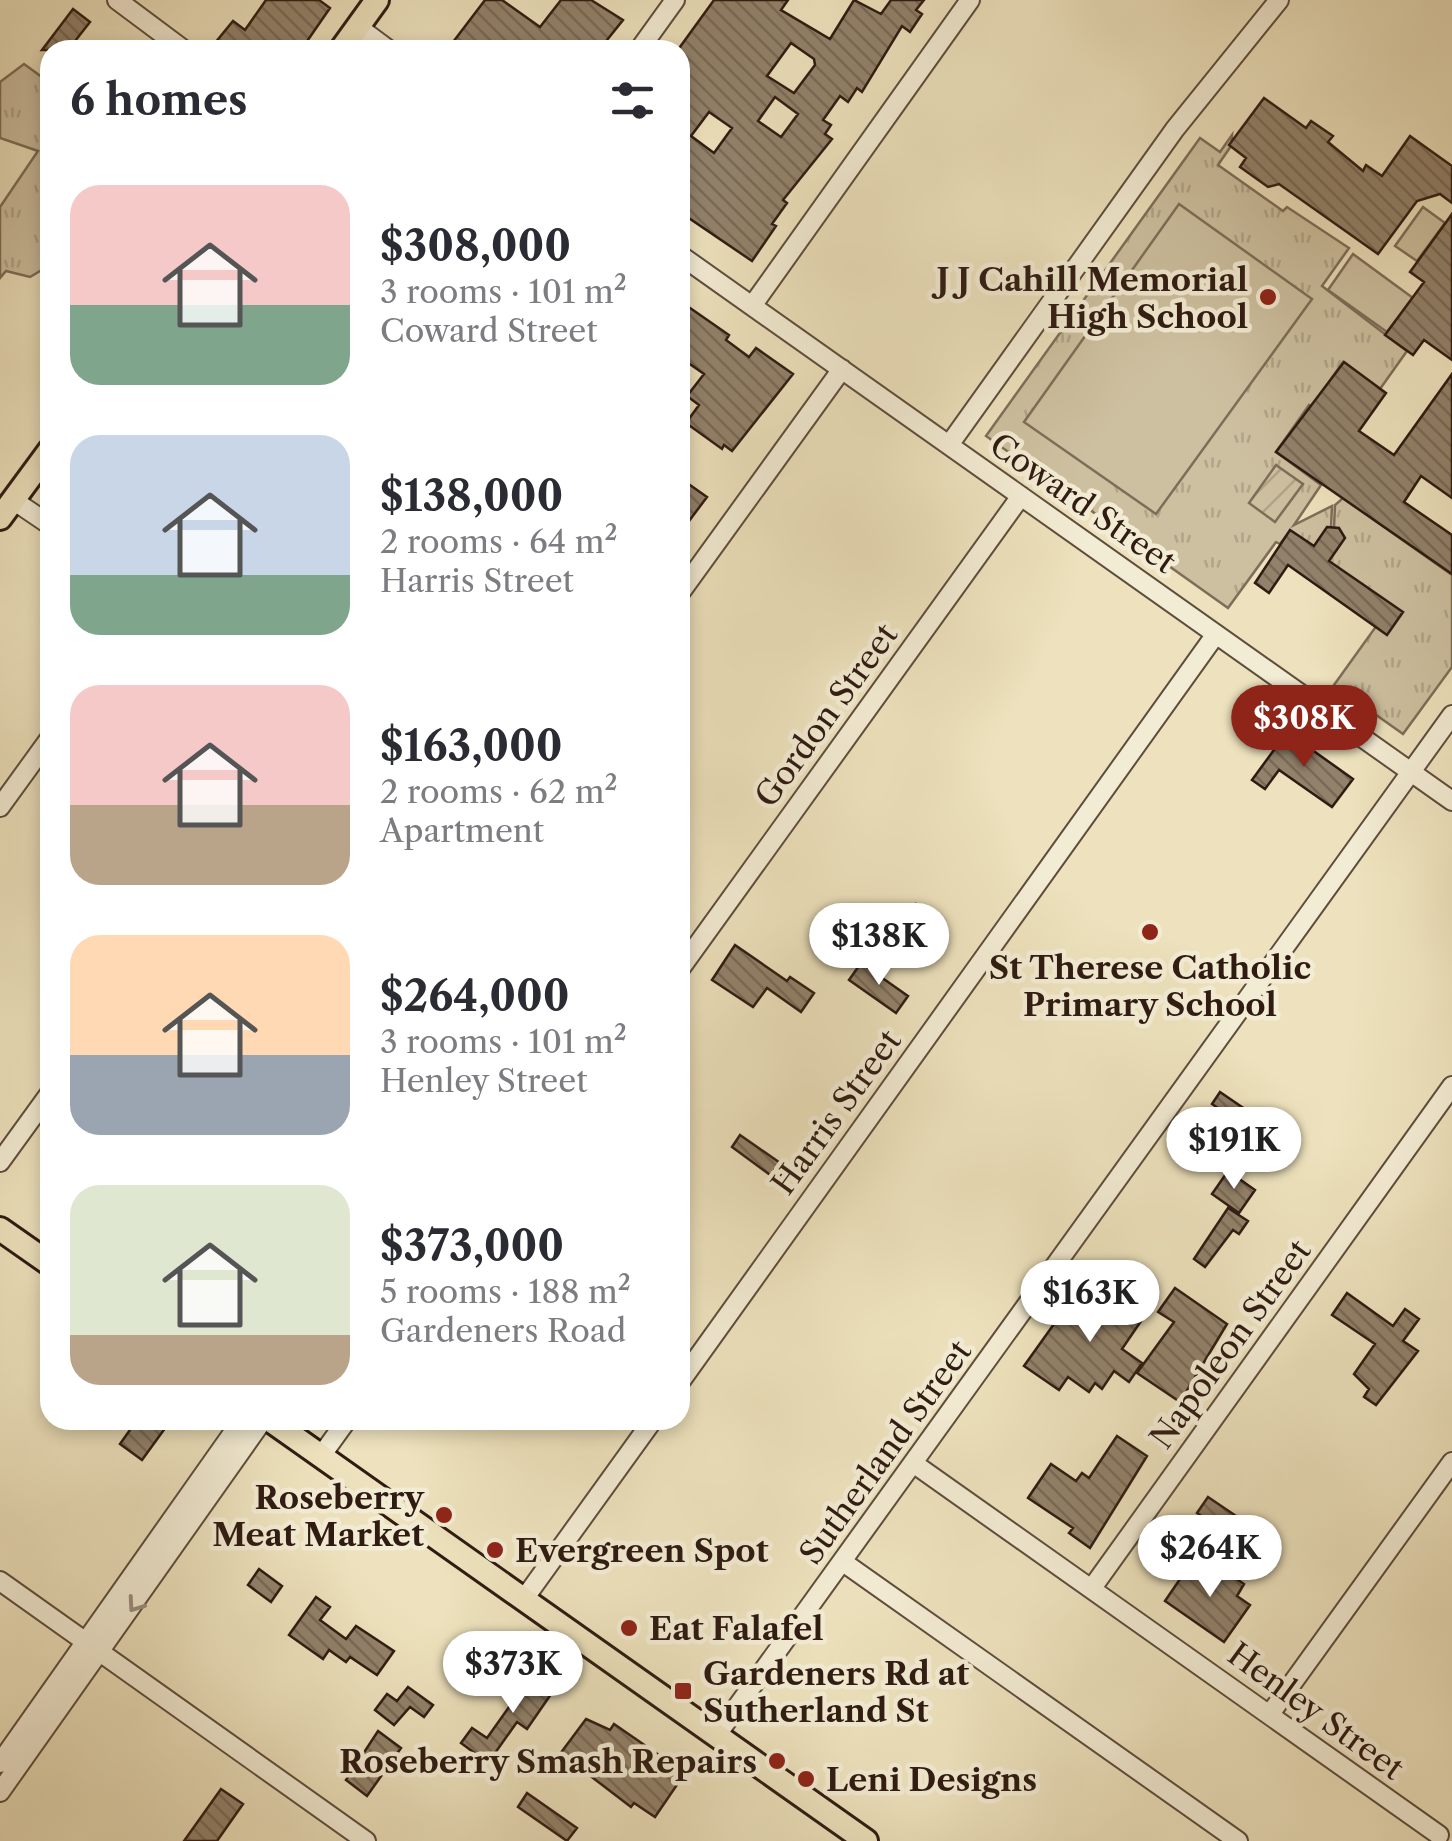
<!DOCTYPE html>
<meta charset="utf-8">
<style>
body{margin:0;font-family:"Libre Caslon Text",serif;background:#f7f7f7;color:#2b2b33;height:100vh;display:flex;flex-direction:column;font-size:38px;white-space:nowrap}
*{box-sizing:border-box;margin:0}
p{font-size:32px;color:#7c7c81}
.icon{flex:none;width:55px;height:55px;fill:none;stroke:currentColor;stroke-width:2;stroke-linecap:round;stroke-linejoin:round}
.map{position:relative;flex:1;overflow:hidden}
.side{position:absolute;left:40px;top:40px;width:650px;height:1390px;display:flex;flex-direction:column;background:#fff;border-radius:30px;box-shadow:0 5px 15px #0003}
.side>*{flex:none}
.price{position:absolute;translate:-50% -85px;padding:0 22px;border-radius:35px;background:#fff;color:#222;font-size:32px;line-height:65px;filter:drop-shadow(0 2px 5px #0008)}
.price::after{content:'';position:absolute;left:50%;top:60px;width:30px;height:22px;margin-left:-15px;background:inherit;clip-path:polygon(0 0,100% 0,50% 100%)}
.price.selected{background:#8f2418;color:#fff}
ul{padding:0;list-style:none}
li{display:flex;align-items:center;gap:30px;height:250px;padding:0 30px}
li span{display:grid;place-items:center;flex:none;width:280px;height:200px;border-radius:30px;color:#555}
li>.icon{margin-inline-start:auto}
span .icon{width:120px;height:120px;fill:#fffc;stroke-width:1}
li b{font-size:42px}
h2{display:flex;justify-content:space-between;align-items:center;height:120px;padding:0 30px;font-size:42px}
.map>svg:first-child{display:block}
.grass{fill:url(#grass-tufts);stroke:#7e6e59;stroke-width:2.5}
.garden{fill:url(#garden-furrows);stroke:#7e6e59;stroke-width:2.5}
.pitch{fill:#cdc0a0;stroke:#7e6e59;stroke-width:2.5}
.building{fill:url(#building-back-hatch);stroke:#2f1b12;stroke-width:2.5;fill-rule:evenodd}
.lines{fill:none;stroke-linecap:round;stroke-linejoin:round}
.minor-casing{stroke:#5e4d3d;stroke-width:22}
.major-casing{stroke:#2f1b12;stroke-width:28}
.minor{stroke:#f3ecd4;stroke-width:18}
.major{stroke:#ede2bd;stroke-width:22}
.oneway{stroke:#9b8e7d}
.poi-dot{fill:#8f2418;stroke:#f3ecd4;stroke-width:4}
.labels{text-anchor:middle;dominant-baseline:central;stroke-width:9;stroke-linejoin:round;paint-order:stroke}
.poi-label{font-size:32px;font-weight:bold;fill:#2f1b12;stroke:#f3ecd4;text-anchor:start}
.street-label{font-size:32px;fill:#2f1b12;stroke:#f3ecd4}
</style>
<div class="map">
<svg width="1452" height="1841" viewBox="0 0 1452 1841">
<defs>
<pattern id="grass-tufts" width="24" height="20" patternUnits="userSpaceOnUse" patternTransform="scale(2.5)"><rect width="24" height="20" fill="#cdc0a0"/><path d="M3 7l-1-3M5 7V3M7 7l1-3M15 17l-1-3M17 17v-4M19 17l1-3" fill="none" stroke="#b0a489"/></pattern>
<pattern id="garden-furrows" width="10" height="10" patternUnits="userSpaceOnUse" patternTransform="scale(2.5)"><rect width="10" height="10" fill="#cdc0a0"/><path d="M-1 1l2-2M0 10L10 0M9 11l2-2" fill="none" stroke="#b0a489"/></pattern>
<pattern id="building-back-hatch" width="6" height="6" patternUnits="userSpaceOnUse" patternTransform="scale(2.5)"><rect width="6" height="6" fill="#92826b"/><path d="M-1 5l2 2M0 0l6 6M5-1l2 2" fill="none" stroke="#786a57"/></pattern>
</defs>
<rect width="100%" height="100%" fill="#ede2bd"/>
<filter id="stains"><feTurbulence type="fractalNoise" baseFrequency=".002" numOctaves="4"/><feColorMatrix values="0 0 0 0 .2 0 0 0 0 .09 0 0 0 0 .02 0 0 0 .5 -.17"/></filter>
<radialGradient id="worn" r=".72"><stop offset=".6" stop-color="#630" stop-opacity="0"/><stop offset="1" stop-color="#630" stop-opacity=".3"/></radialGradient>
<path class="grass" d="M24,64L50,83V134L46,140L50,143V265L30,277L6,271L0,278V207L38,151L0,138V82Z
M1232,135L1231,146L1218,165L1283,211L1287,207L1349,248L1322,286L1407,351L1380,389L1343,362L1317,399L1348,433L1309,405L1276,452L1321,485L1294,525L1332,506L1331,528L1319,540L1334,528L1335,505L1343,498L1452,575V667L1403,734L1334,685L1385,614L1290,531L1280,544L1276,542L1228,608L986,436L1200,138L1220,152Z"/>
<path class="garden" d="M1276,465L1303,484L1275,522L1249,503Z"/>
<path class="pitch" d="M1179,204L1312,299L1156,514L1024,422Z
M1423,207L1445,223L1417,261L1395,246Z
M1353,254L1413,298L1387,332L1328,290Z"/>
<path class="building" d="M266,0H319L330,8L301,50H226L215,43L233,21L245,30Z
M485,0H502L540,27L561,0H591L623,20L599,50H515L508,45L504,50H447Z
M714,0H788L781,10L830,39L854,0L881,14L891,0H924L916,10L922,14L910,32L902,26L862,92L857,88L848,102L840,96L823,120L831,125L825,134L832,139L783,200L787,203L772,224L776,226L752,261L680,212V47ZM791,43L814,59L815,65L794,93L767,76ZM775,97L798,114L781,137L758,121ZM709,112L732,128L714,153L691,136Z
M73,9L90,22L68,50H42Z
M1264,98L1306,128L1311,121L1333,136L1328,142L1363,171L1366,165L1382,176L1410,136L1452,166V203L1440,194L1417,201L1378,254L1279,184L1268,187L1240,167L1246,158L1229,145Z
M1452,214V360L1424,340L1413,355L1385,335L1424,282L1410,272Z
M680,301L729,335L726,340L749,357L756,348L793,374L732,451L724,445L722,449L686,423L699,405L687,396L704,374L680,357Z
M1344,362L1386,393L1359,431L1394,455L1452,374V498L1421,476L1404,502L1452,535V574L1276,452Z
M680,478L707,497L680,533Z
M1327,527L1339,528L1345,538L1329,561L1403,612L1387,635L1288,565L1269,593L1255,583L1290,530L1314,546Z
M1287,732L1353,779L1332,807L1279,770L1265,789L1252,780Z
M916,904L945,925L916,966L888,947Z
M735,945L787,981L790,977L814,993L801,1012L767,988L753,1007L712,980Z
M861,963L908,996L896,1013L849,980Z
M1220,1092L1255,1116L1237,1135L1224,1126L1231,1117L1212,1104Z
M740,1135L786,1167L777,1180L732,1147Z
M1228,1171L1255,1190L1239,1213L1212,1194Z
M1228,1208L1248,1221L1239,1234L1233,1230L1205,1267L1194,1259Z
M1139,1287L1156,1299L1122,1349L1142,1363L1129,1382L1114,1371L1102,1389L1095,1383L1089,1392L1068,1377L1059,1390L1024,1366L1074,1296L1114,1323Z
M1175,1288L1227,1324L1180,1402L1137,1373L1174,1322L1158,1312Z
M1347,1293L1393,1326L1405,1309L1419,1319L1403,1341L1418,1351L1376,1405L1364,1397L1369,1389L1354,1374L1375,1344L1332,1315Z
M137,1420H171L142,1460L120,1444Z
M1117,1436L1147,1456L1090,1548L1069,1533L1073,1528L1028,1498L1051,1464L1076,1481L1082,1473L1089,1478Z
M1208,1497L1267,1537L1259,1549L1216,1519L1213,1524L1197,1513Z
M1191,1563L1211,1577L1218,1566L1244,1584L1237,1596L1250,1605L1224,1642L1165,1601Z
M259,1569L282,1586L271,1602L248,1585Z
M316,1597L330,1607L320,1620L346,1639L356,1626L394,1651L377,1675L350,1657L346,1662L329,1650L323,1659L289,1635Z
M536,1669L558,1684L527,1729L517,1722L488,1763L461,1743L472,1728L487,1738Z
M408,1687L433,1705L424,1717L410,1707L394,1725L375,1710L387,1694L397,1701Z
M586,1719L610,1730L614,1724L685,1773L655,1817L634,1803L631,1807L580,1768L577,1772L557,1758Z
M378,1731L401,1748L367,1796L346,1780Z
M221,1789L243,1804L217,1841H184Z
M527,1793L577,1828L567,1841L518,1807Z"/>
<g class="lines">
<defs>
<path id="minor" d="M117,0L184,50
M358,27L389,50
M639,50L675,0
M680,255L1452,801
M752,306L970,0
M949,445L1175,129L1279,0
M13,500L50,525
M680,593L842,369
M0,807L50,738
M680,969L1021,496
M0,1162L50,1093
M680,1382L1216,634
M321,1456L347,1420
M913,1463L1439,1835
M843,1562L1238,1841
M0,1581L366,1841
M1092,1588L1452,1086
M524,1599L653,1420
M1270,1714L1452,1462
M716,1736L1452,715
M0,1763L242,1420
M0,1792L263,1420"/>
<path id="major" d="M341,50L377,0
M0,518L50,450
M0,1229L50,1264
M270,1420L866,1841"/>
</defs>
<use href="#minor" class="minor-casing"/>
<use href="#major" class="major-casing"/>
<use href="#minor" class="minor"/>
<use href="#major" class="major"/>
</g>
<defs><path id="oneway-chevron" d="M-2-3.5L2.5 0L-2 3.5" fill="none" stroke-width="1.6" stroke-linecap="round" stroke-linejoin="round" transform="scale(2.5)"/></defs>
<use class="oneway" href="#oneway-chevron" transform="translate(135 1605) rotate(125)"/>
<g class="poi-dot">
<circle cx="1268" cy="297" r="10"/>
<circle cx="1150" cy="932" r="10"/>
<circle cx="444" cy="1515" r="10"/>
<circle cx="495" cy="1550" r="10"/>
<circle cx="629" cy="1628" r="10"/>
<rect x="673" y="1681" width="20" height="20" rx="5"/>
<circle cx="777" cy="1761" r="10"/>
<circle cx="806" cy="1779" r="10"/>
</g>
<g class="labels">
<g class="poi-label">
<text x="1248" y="279" text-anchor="end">J J Cahill Memorial<tspan x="1248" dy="37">High School</tspan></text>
<text x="1150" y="967" text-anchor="middle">St Therese Catholic<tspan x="1150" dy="37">Primary School</tspan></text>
<text x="424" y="1497" text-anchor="end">Roseberry<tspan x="424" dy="37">Meat Market</tspan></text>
<text x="515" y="1550">Evergreen Spot</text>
<text x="649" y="1628">Eat Falafel</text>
<text x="703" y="1673">Gardeners Rd at<tspan x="703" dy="37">Sutherland St</tspan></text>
<text x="757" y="1761" text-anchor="end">Roseberry Smash Repairs</text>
<text x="826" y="1779">Leni Designs</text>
</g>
<g class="street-label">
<text transform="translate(1083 503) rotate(35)">Coward Street</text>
<text transform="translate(826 715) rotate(-54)">Gordon Street</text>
<text transform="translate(836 1112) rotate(-54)">Harris Street</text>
<text transform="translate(1230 1344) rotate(-54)">Napoleon Street</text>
<text transform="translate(885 1452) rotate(-54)">Sutherland Street</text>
<text transform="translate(1316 1711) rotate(36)">Henley Street</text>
</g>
</g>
<rect width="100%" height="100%" filter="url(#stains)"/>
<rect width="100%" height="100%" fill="url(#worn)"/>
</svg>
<b class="price selected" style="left:1304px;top:770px">$308K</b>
<b class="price" style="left:879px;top:988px">$138K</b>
<b class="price" style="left:1234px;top:1192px">$191K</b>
<b class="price" style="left:1090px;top:1345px">$163K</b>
<b class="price" style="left:1210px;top:1600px">$264K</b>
<b class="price" style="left:513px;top:1716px">$373K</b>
<section class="side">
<h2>6 homes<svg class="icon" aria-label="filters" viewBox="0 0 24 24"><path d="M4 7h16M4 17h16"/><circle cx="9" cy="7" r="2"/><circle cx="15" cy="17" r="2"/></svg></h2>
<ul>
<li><span style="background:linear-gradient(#f6c9c9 60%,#7fa58c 0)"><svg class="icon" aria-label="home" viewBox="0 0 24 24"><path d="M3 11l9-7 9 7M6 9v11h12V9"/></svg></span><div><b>$308,000</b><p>3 rooms · 101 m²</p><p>Coward Street</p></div></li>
<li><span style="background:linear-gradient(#c9d6e8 70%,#7fa58c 0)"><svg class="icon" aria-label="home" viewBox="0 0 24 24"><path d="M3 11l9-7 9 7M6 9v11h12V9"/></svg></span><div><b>$138,000</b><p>2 rooms · 64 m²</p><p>Harris Street</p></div></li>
<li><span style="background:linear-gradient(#f6c9c9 60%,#b9a48a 0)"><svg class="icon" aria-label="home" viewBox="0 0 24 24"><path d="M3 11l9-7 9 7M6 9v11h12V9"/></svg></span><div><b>$163,000</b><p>2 rooms · 62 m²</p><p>Apartment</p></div></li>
<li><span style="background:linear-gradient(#ffd9b3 60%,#9aa5b1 0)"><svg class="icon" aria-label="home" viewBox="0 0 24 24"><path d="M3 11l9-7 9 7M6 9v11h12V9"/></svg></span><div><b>$264,000</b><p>3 rooms · 101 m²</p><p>Henley Street</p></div></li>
<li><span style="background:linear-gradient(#dfe7d0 75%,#b9a48a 0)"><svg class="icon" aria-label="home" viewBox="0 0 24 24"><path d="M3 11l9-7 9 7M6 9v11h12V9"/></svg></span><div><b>$373,000</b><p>5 rooms · 188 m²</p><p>Gardeners Road</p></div></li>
</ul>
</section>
</div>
